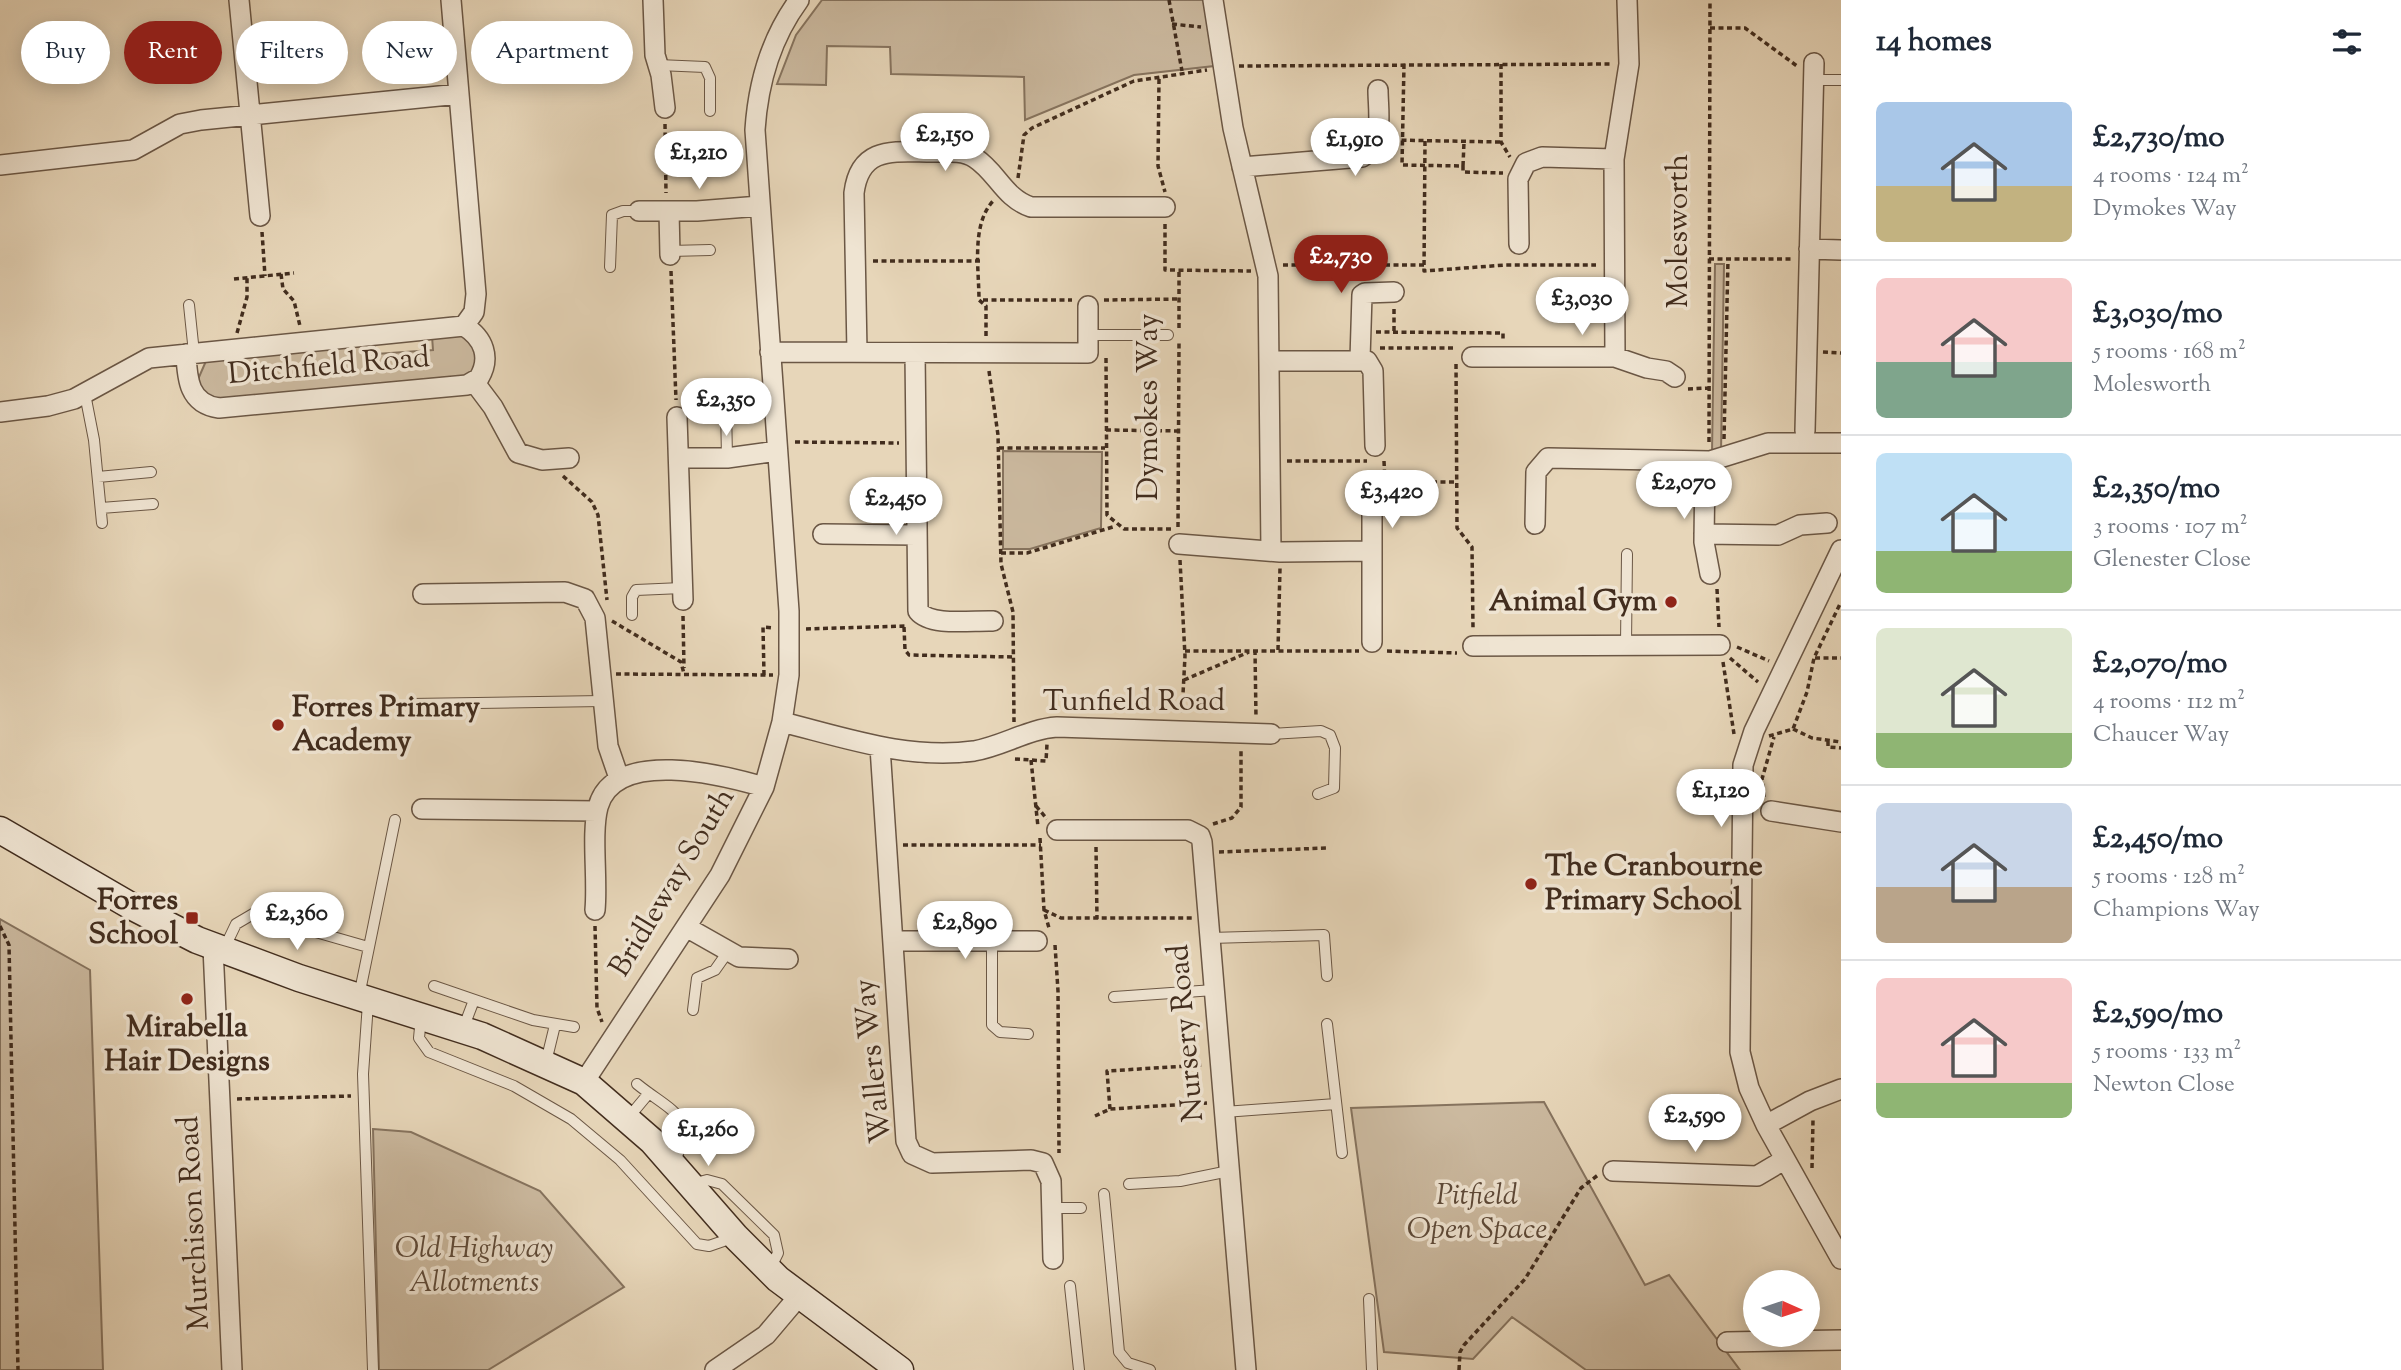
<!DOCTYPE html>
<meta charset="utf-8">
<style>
body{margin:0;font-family:"Sorts Mill Goudy",serif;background:#f6f6f7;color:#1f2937;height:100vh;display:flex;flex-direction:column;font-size:26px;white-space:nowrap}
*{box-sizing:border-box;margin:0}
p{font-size:23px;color:#747a83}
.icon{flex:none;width:38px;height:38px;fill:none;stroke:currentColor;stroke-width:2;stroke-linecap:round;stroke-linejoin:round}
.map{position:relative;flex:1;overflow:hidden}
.sheet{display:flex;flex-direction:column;background:#fff;width:560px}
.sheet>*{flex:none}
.hud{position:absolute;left:21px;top:21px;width:665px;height:63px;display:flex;gap:14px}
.needle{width:46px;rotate:93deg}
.tools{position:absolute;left:1743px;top:1270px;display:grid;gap:14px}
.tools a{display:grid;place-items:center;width:77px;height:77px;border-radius:50%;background:#fff;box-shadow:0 4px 18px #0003;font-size:35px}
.price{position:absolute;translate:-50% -60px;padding:0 16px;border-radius:24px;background:#fff;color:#222;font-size:23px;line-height:46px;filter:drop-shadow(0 2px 4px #0008)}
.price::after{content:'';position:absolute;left:50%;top:42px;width:21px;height:16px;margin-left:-10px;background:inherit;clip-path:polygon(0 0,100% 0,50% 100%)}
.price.selected{background:#8f2418;color:#fff}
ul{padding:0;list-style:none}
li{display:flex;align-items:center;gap:21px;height:175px;padding:0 35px}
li+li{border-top:2px solid #e0e1e3}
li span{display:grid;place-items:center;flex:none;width:196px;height:140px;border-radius:10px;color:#555}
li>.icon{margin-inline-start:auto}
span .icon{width:84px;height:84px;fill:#fffc;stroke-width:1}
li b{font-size:30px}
h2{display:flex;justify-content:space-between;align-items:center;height:84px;padding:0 35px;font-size:30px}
.pill{padding:0 24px;border-radius:32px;background:#fff;box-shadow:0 4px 18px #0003;font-size:24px;line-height:63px}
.pill.selected{background:#8f2418;color:#fff}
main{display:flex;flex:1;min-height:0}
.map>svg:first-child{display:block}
.green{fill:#cbb99f;stroke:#86735e;stroke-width:2}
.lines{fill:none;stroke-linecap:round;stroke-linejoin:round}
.lane-casing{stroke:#6b5745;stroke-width:12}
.street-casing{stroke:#6b5745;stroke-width:22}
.secondary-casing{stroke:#422d1e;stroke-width:29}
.path{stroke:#422d1e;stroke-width:3.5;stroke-dasharray:5 3.5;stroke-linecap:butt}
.lane{stroke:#efe4d2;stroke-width:10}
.street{stroke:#efe4d2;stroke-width:19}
.secondary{stroke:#efe4d2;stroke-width:26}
.poi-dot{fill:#8f2418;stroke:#efe4d2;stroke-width:2.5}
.labels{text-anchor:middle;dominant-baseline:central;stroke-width:7;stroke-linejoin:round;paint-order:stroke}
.street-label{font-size:30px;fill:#422d1e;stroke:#efe4d2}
.poi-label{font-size:30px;font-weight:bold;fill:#422d1e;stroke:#efe4d2;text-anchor:end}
.park-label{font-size:30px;font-style:italic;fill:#5d4938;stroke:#efe4d2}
</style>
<main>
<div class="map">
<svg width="1841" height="1370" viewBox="0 0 1841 1370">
<rect width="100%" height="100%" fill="#e7d6b9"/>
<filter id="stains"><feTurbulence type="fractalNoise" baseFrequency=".00286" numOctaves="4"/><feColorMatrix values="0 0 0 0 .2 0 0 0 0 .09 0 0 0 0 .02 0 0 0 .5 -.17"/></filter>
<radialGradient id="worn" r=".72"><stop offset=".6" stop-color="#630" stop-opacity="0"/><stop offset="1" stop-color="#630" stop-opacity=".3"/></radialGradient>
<path class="green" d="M822,0H1204L1214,66L1134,75L1025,120L1024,77L891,74L890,47L827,46L826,85L777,84L796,35Z
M1715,264H1724L1721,453H1712Z
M462,335L472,343L478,359L472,373L453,380L450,377L218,399L209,398L199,388V377L206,361L374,342L376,354L433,350L432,336Z
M1003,451L1102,452L1101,528L1030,549H1003Z
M0,919L90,970L103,1370H0Z
M1544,1102L1645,1285L1669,1275L1740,1370H1586L1512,1317L1473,1359L1384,1352L1351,1108Z
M373,1129L411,1132L540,1191L624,1287L488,1370H379Z"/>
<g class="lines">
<defs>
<path id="lane" d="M658,65L705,67L710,78V111
M1813,80H1841
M670,251L710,250
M610,267L612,215L623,211H639
M189,305L194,353
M1088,335H1168
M85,394L94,440L102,523
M726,407L727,458
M98,477L151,472
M101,508L153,504
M632,615V597L636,590L682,588
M1626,644L1627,554
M411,704L602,701
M1271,734L1321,731L1330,735L1335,748L1334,788L1318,794
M1210,938L1324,935L1327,976
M992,941V1025L1000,1032L1028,1034
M225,947L236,924L253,914L368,947
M434,986L533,1020L574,1027
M359,996L395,820
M1114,997L1214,990
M368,1003L363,1074L373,1370
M693,1010L697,978L715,970L727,953
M421,1017L419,1038L429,1052L514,1086L571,1119L620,1160L697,1244L709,1246L735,1237
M1327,1024L1342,1153
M463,1029L474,1000
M546,1062L555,1025
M637,1084C670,1111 702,1118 673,1162
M1224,1112L1336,1104
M629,1117L649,1093
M692,1184L707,1180L722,1184L774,1235L778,1253L771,1267
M1129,1184L1180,1181L1229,1171
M1104,1194L1119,1352L1128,1363L1150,1370
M1052,1208H1081
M1070,1286L1079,1370
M1369,1299L1372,1370"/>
<path id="street" d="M239,0L260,216
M653,0L655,55L661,75L665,108
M1213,0L1233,128L1268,276L1271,551
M0,165L133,150L180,124L201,120L459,94
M1242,167L1362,157C1385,145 1378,111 1378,90
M639,211H697L760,206
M669,211L670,255
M1519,244L1518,179L1526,163L1542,157L1614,159
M1809,249L1841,250
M770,352L1088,353V306
M857,352L854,193C860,145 895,152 932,152C946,152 963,150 975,158C997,172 1004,198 1031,207H1165
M915,353L918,611C931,627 973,620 993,621
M186,354C187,379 189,404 219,408L467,385L479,378C491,358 484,338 464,326
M1472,357H1615L1647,368L1666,371L1675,377
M1615,357L1614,159L1629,64L1627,0
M1360,359L1362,295L1365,293L1394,292
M1271,361H1367L1373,371L1375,446
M475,383L493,407L518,453L542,460L569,458
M0,412L48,406L74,399L149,358L464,326L474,312L476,294L451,0
M677,417L683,600
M1805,431L1814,63
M679,458H727L777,451
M1705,461L1704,542L1710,574
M1372,509V642
M1535,524L1536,472L1548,458L1710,461L1768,443H1841
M823,534L916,535
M1704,534L1778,535L1800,525L1827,523
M1179,544L1280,552L1372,551
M1841,550L1754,731L1743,765L1740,1052L1749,1088L1766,1125L1841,1259
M423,594L565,592L585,599L595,618L608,746L619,778
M1473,646L1720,645
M782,722C846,738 908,760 974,751C1003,746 1028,729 1057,727L1271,734
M880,747L906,1141L912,1154L932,1163L1031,1160L1043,1163L1051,1181L1053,1259
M422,809L597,811
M1771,811L1841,822
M1057,830H1188L1200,836L1202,842L1246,1370
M595,910C598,878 591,834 598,807C614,747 723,775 764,787
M686,927L739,957L788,959
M893,941H1037
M213,947L232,1370
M584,1082L720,875L764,787L782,722L789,675V611L755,130C758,84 771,38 799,0
M1766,1125L1810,1101L1841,1089
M1613,1171L1757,1176L1784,1160
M1727,1342L1841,1340
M715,1370L766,1335L799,1296"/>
<path id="secondary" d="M0,830L131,906L197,940L299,978L482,1036L584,1082L652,1141L736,1237L778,1279L900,1370"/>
</defs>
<use href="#lane" class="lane-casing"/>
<use href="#street" class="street-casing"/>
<use href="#secondary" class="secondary-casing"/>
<path class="path" d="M1169,0L1182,71
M1172,24L1201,27
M1710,28H1745L1797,66
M1404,64L1402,165L1463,166V172L1503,173
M1501,64V142L1510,157
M1239,66L1613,64
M1159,79L1158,166L1165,192
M665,124L666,193
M1393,140L1501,142
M1425,141L1424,271L1506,265H1596
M1463,166L1464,142
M1018,178L1024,135L1032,128L1134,81L1207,70
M1165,224V270L1251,271
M262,232L265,276
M1709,259H1793
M873,261H980
M1283,265H1424
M671,271L676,400
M281,274L283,289L294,301L300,326
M234,279L294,273
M983,300H1072
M1104,300L1179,299
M1179,328V271
M1394,331V308
M1376,332L1503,333V341
M237,333L247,297V277
M986,336V306L979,300C979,269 971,225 993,201
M1380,348H1456
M1823,352L1841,353
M1106,358L1107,515L1124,529H1171
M1456,364L1457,528L1472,547L1473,628
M989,371L998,435L1001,564L1013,612L1014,722
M1688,389L1709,388
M1106,430L1180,431
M1724,439L1728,259
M795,442L899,443
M1709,442L1710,0
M999,448H1105
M1287,461H1367
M1384,461L1385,482H1457
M563,476L592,502L598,515L607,600
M1178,527L1179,343
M1001,553H1027L1116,526
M1180,560L1185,656L1182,713
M1717,589L1719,627
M683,616L684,668
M612,621L681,662L684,674
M904,627L905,650L909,655L1014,657
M806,629L906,626
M1737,647L1769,661
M1255,650L1256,718
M1278,650L1280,568
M1185,651H1359
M1387,651L1457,653
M1730,658L1758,682
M1815,658H1841
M1723,662L1734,734
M616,674L773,675
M764,675L763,627L773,628
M1184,680L1249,652
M1793,729L1812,738L1841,742
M1769,736L1793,729L1807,692L1814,658L1841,602
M1828,741V747L1841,748
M1015,759L1046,761L1047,744
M1031,760L1038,827
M1764,797L1762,779L1774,737
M1036,806L1047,819
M1213,824L1232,818L1241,807V751
M1040,838L1044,910L1049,928
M903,845H1041
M1096,847L1097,919
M1219,852L1327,848
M1044,910L1061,918H1192
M0,926L9,945L18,1370
M595,926L597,1008L602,1022
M1055,945L1058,991L1059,1153
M237,1099L351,1096
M1110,1109L1107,1071L1203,1065
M1095,1116L1110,1109L1207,1103
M1812,1168L1813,1120
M1459,1370L1460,1352L1464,1345L1525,1279L1581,1188L1598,1175"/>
<use href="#lane" class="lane"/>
<use href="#street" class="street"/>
<use href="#secondary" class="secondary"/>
</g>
<g class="poi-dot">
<circle cx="1671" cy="602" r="7"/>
<circle cx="278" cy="725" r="7"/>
<circle cx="1531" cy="884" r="7"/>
<rect x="185" y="911" width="14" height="14" rx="3.5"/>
<circle cx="187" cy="999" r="7"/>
</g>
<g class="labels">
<g class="street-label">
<text transform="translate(1679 231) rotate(-90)">Molesworth</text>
<text transform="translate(329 367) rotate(-5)">Ditchfield Road</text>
<text transform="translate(1149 407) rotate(-90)">Dymokes Way</text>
<text x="1134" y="702">Tunfield Road</text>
<text transform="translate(673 883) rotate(-59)">Bridleway South</text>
<text transform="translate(1187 1033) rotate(-95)">Nursery Road</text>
<text transform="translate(874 1061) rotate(-96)">Wallers Way</text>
<text transform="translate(195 1223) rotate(-93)">Murchison Road</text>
</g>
<g class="poi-label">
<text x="1657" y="602">Animal Gym</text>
<text x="292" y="708" text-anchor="start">Forres Primary<tspan x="292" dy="34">Academy</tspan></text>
<text x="1545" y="867" text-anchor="start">The Cranbourne<tspan x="1545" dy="34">Primary School</tspan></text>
<text x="178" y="901">Forres<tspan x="178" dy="34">School</tspan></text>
<text x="187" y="1028" text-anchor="middle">Mirabella<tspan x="187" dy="34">Hair Designs</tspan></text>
</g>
<g class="park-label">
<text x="1477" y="1196">Pitfield<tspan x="1477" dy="34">Open Space</tspan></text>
<text x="474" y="1249">Old Highway<tspan x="474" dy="34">Allotments</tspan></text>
</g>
</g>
<rect width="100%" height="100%" filter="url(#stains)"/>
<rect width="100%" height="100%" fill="url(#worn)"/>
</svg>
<div class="tools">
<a><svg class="needle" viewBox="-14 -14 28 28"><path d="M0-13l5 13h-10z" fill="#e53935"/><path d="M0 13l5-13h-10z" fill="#747a83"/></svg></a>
</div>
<b class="price" style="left:945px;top:173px">£2,150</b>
<b class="price" style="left:1355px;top:178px">£1,910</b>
<b class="price" style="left:699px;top:191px">£1,210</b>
<b class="price selected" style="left:1341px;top:295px">£2,730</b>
<b class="price" style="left:1582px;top:337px">£3,030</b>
<b class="price" style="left:726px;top:438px">£2,350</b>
<b class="price" style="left:1684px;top:521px">£2,070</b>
<b class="price" style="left:1392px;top:530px">£3,420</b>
<b class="price" style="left:896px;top:537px">£2,450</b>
<b class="price" style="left:1721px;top:829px">£1,120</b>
<b class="price" style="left:297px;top:952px">£2,360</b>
<b class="price" style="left:965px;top:961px">£2,890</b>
<b class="price" style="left:1695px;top:1154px">£2,590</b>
<b class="price" style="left:708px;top:1168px">£1,260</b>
<div class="hud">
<a class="pill">Buy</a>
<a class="pill selected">Rent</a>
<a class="pill">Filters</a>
<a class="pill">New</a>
<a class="pill">Apartment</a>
</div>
</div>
<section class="sheet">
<h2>14 homes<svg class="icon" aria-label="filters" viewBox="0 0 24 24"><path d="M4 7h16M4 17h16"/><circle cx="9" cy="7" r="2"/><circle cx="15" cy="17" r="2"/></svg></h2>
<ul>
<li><span style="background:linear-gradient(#a9c7e8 60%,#c2b280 0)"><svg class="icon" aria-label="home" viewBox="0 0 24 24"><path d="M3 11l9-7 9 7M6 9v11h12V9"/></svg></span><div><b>£2,730/mo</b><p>4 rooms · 124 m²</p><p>Dymokes Way</p></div></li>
<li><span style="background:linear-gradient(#f6c9c9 60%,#7fa58c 0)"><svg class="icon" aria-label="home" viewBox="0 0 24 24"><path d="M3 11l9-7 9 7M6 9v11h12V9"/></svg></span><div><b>£3,030/mo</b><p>5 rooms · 168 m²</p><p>Molesworth</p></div></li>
<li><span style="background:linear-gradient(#bfe0f5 70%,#8fb573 0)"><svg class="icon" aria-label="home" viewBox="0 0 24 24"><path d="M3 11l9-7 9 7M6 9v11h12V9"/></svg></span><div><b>£2,350/mo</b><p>3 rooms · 107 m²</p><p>Glenester Close</p></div></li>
<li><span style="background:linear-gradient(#dfe7d0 75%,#8fb573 0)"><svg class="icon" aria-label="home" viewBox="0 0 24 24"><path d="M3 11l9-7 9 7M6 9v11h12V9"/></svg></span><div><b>£2,070/mo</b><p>4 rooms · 112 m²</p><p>Chaucer Way</p></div></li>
<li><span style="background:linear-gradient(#c9d6e8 60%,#b9a48a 0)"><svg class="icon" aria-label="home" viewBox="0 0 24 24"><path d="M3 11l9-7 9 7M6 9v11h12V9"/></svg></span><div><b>£2,450/mo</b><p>5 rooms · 128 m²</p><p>Champions Way</p></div></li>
<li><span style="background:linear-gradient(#f6c9c9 75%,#8fb573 0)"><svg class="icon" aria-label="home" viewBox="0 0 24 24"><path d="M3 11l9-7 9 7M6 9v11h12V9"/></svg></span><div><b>£2,590/mo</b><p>5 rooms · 133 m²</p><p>Newton Close</p></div></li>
</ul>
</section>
</main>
